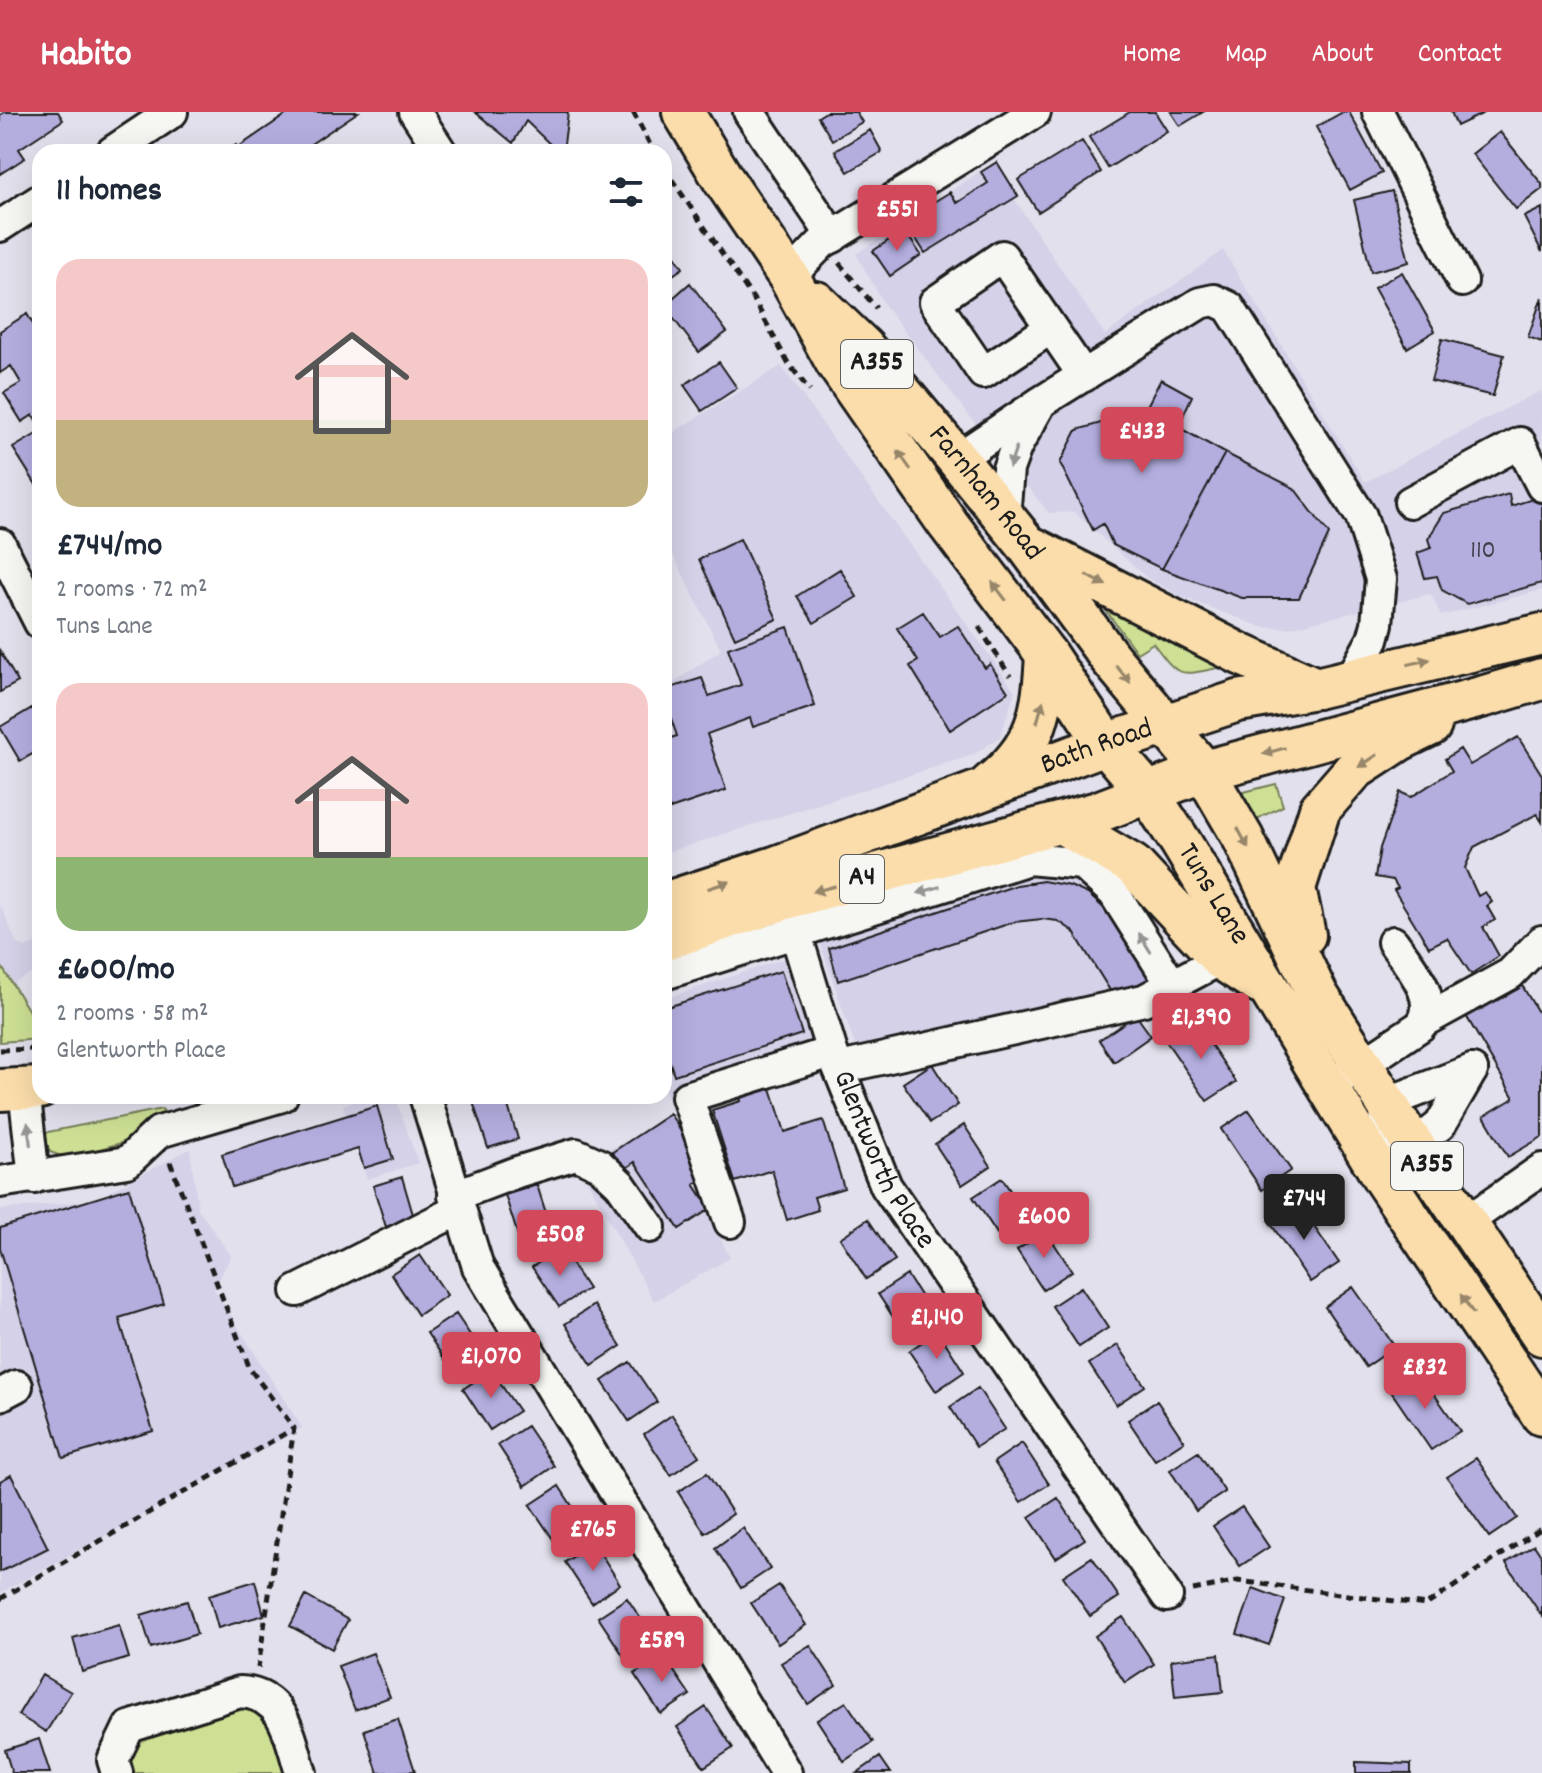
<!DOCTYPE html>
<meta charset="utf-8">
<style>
body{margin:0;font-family:Dekko,sans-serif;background:#f6f6f7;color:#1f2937;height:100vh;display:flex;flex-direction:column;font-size:30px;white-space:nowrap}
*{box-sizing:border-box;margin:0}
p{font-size:26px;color:#747a83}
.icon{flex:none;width:44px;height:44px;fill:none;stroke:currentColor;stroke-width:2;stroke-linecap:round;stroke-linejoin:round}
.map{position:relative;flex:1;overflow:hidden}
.panel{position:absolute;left:32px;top:32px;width:640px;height:960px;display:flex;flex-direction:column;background:#fff;border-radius:24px;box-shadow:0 8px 32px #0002}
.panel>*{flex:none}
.price{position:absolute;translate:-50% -68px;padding:0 18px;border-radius:8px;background:#d1495b;color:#fff;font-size:26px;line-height:52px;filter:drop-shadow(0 2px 4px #0008)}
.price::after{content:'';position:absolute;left:50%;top:48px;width:24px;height:18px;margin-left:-12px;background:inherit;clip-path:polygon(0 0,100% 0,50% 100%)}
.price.current{background:#222;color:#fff}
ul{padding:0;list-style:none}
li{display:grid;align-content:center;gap:16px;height:424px;padding:0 24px}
li span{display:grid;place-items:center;height:248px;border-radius:24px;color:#555}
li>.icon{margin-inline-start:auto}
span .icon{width:144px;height:144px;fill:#fffc;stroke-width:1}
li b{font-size:34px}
h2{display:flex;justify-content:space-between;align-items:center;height:96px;padding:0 24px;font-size:34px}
header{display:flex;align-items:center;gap:48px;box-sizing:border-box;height:112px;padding:0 40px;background:#d1495b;color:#fff}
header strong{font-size:38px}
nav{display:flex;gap:44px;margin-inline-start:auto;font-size:28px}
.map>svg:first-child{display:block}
.built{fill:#d4d1e8}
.green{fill:#cde094;stroke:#747e58;stroke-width:2}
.building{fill:#b4aedf;stroke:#1c1c1c;stroke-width:2}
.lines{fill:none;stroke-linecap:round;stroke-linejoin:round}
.minor-casing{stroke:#1c1c1c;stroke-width:36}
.major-casing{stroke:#1c1c1c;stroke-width:46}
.path{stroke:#1c1c1c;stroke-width:5;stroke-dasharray:8 6;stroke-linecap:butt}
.minor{stroke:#f6f6f2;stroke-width:30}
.major{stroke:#fbddab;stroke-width:40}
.oneway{fill:#949492}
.oneway2{fill:#97866b}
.labels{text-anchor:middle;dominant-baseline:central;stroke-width:6;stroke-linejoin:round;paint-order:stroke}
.number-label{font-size:26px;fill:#42404d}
.shield{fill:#f6f6f2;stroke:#5d5d5c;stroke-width:2}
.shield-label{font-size:28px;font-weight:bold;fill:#1c1c1c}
.street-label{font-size:30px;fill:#1c1c1c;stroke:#f6f6f2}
</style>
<header>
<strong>Habito</strong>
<nav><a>Home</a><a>Map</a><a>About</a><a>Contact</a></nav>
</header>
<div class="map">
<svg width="1542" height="1661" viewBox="0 0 1542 1661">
<rect width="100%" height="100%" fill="#e2e0ec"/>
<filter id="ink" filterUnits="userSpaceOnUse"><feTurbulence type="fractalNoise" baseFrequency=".0125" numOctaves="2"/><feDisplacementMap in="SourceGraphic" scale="16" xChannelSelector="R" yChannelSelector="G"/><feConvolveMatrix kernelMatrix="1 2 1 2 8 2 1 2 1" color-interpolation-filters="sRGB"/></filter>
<g filter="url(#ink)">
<path class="built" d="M993,51L1013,85L1105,223L1223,138L1365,370L1540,279L1542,283V478L1441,504L1431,482L1288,516L1262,515L1182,485L1147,466L1074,400L1049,401L970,305L886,195L856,142Z
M781,254L1015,579L1000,625L973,643L664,741V577L721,538L664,425V326Z
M1052,753L1107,778L1156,859L1158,897L864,960L819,828Z
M0,792L17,832L27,835L40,830V857L11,872L0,852Z
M792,844L826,943L668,986L664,977V887Z
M371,984H395L418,1051L367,1067L343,993Z
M652,1015L707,1099L730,1146L654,1189L579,1054Z
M190,1037L198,1097L231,1144L214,1177L302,1316L0,1481V1098L94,1088Z"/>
<path class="green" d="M1099,489L1222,555C1178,564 1180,567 1153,531L1137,541Z
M1276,672L1283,694L1255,708L1240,681Z
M0,852L40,917V927L0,930Z
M162,997L167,1004L132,1028L67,1046L50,1040L43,1021Z
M251,1593L269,1606L286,1661H134L129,1645L136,1629Z"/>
<path class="building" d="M5,0H58L63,8L19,37L25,46L0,62V3Z
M290,0H358L299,40H226L236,33L237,36Z
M475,0H568L563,40H558L526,9L513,31Z
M826,0H856L862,10L832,28L818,5Z
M1130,0H1155L1167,19L1108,56L1089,25Z
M1171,0H1203L1180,14Z
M1343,0H1349L1382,61L1350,78L1316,15Z
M1451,0H1486L1457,14Z
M870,18L882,40L848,60L835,39Z
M1500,20L1542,72V77L1516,97L1472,42Z
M1082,29L1101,60L1038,100L1018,68Z
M997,50L1018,84L925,141L904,108L950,80L957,91L988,71L981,60Z
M1392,79L1409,150L1371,160L1354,88Z
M1542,96V140L1524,105Z
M904,118L921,143L890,164L873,139Z
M664,127L683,156L664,169Z
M1402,160L1435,219L1407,236L1374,176Z
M690,171L727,220L699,240L664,194Z
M1542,185V230L1528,225Z
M27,202L40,224V315L33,303L22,310L4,281L21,271L11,254L0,261V219Z
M1442,227L1504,243L1493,284L1431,269Z
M719,250L737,276L702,299L684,273Z
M1161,267L1192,284L1178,315L1225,341L1162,457L1113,433L1103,412L1093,418L1060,351L1077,318L1145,298Z
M40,320V372L37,374L13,336Z
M1225,341L1294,376L1329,422L1299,486H1242L1162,457Z
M1509,382L1511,394L1542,384V471L1467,492L1442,478L1437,464L1425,466L1417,441L1431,436L1428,427L1444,401Z
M740,427L777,507L735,526L699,447Z
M840,457L857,485L814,511L797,484Z
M923,500L940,525L958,514L985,556L990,552L1008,580L950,618L910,554L918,549L897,516Z
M788,515L815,594L753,615L750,606L707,622L726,678L664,699V628L677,624L664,586V578L702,566L709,584L741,573L728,536Z
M0,539L18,570L0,580Z
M32,596L40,610V638L20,649L0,615Z
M1518,625L1542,663V710L1537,702L1474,735L1465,756L1478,784L1485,780L1492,790L1487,794L1495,808L1483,815L1499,844L1471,862L1447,826L1429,835L1394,778L1398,776L1393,768L1375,765L1380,736L1400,680L1411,685L1452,659L1445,647L1460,637L1470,653Z
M1043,769L1070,774L1088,782L1106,798L1150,869L1111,880L1073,819L1058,809L1042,807L1014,810L838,869L829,836L1017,773Z
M781,859L802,922L674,963L664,932V896Z
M1520,870L1542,907V1025L1508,1045L1484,1004L1514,986L1465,902Z
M1136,903L1151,924L1114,950L1099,928Z
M1195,909L1236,970L1207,989L1166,929Z
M932,952L958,993L930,1011L903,971Z
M769,970L785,1020L823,1008L844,1076L814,1085L818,1098L787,1108L772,1058L735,1070L712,998L741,989L738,980Z
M471,984H515L506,987L518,1027L488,1036Z
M377,994L393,1047L364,1056L358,1037L232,1075L222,1042Z
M1249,998L1291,1058L1262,1078L1221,1017Z
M670,1002L709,1062L694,1072L710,1097L679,1117L635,1050L622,1059L611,1041Z
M964,1013L991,1054L962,1073L935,1032Z
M402,1065L414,1106L386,1115L373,1074Z
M1002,1066L1028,1107L1000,1126L973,1085Z
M537,1073L553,1123L521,1133L505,1083Z
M129,1076L164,1192L119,1206L153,1319L63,1346L0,1136V1116Z
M1297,1090L1339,1151L1310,1170L1269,1109Z
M868,1107L895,1148L866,1167L840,1126Z
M1046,1119L1072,1159L1043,1178L1017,1138Z
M561,1136L588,1177L559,1195L532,1155Z
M420,1143L447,1183L418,1203L391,1162Z
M907,1163L933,1204L905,1223L878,1182Z
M1081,1175L1108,1216L1079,1235L1052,1194Z
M1353,1175L1395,1235L1366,1255L1325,1195Z
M594,1193L621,1234L592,1253L565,1212Z
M456,1202L483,1242L454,1261L427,1221Z
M938,1219L964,1260L936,1279L909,1239Z
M1118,1233L1145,1274L1116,1293L1089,1252Z
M630,1250L657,1290L629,1309L602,1269Z
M491,1258L519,1299L490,1318L463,1277Z
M1418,1259L1460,1319L1431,1338L1390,1278Z
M978,1276L1005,1317L976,1335L950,1295Z
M1157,1289L1184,1329L1155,1348L1128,1308Z
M672,1303L699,1344L671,1363L644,1322Z
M527,1314L554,1354L525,1374L498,1333Z
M1022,1331L1049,1372L1021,1390L994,1350Z
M1198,1340L1225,1380L1196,1399L1170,1358Z
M1476,1346L1517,1406L1489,1425L1447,1365Z
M707,1361L733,1402L705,1421L678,1380Z
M11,1363L48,1436L0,1460V1369Z
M559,1374L585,1414L557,1433L530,1393Z
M1058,1386L1085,1427L1056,1446L1029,1405Z
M1242,1395L1269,1435L1240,1454L1213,1414Z
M743,1416L770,1457L741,1476L715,1436Z
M594,1431L620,1472L592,1491L565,1450Z
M1534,1433L1542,1445V1504L1506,1451Z
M1092,1445L1119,1485L1090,1504L1063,1464Z
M255,1469L264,1503L218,1516L209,1483Z
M779,1473L806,1513L778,1532L751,1491Z
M1253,1476L1285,1488L1269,1533L1237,1522Z
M306,1484L348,1508L332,1537L290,1514Z
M627,1486L654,1527L625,1546L598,1505Z
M187,1489L197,1522L151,1536L141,1503Z
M1123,1505L1154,1552L1125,1571L1095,1524Z
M119,1513L129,1546L82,1560L73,1526Z
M810,1533L836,1573L808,1592L781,1551Z
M373,1541L390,1585L355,1598L338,1554Z
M1219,1542L1223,1580L1175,1585L1171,1548Z
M663,1543L690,1583L661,1602L634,1562Z
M42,1563L71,1580L46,1620L18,1603Z
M846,1590L873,1630L844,1649L817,1608Z
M706,1595L733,1636L704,1655L677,1615Z
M398,1607L415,1659L378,1661L364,1618Z
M39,1627L50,1661H12L5,1638Z
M880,1645L891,1661H857Z
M1356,1650L1411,1652V1661H1356Z"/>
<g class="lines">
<defs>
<g id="minor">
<path d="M415,0L441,40"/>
<path d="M749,0L833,125"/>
<path d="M1378,0L1462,169"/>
<path d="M112,40L172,0"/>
<path d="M0,114L40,88"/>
<path d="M789,165L822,131L1035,0"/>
<path d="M1051,216L983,261L935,190L1002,144L1084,264"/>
<path d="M957,347L1041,290L1200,191L1214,188L1229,195L1361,404L1381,467L1377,512L1373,527L1352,565"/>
<path d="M1410,390L1520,331L1542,374"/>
<path d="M1004,406L1008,357L1016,335L1038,296"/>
<path d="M0,432L40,511"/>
<path id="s1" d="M782,788L795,819L832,940L886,1074L1167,1484"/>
<path d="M664,862L1029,747L1082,752L1114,781L1172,873L1221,847"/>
<path d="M1426,908L1510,862L1542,829"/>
<path d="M840,956L1144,888L1172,873"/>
<path d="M1345,964L1420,914C1442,888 1408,852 1393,830"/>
<path d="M24,977L34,1066"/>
<path d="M425,984L478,1155L786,1661"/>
<path d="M1393,1033L1414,1034L1440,1013L1472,958"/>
<path d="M1383,1066L1386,991L1472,958"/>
<path d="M0,1070L127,1050L159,1020L282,984"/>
<path d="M454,1084L517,1060L576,1042L600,1053L620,1072L650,1115"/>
<path d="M730,1110L687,985L832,940"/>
<path d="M1466,1110L1542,1057"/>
<path d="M297,1179L458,1098"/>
<path d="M0,1283L17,1274"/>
<path d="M117,1661L113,1648L129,1615L240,1580C285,1582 290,1626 301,1661"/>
</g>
<g id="major">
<path id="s2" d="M683,0L723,67L789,165L837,252L948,412L1046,542L1106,632L1148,681L1180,729L1383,1066L1542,1303"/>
<path id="s3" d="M816,190L864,236L957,347L1026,432L1110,546L1204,659L1243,726L1317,882L1402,1016L1542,1223"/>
<path d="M1033,436L1240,542L1316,576"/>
<path d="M990,672C1038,634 1043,600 1046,542"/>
<path d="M1061,711L1133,753L1221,847L1258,871"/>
<path id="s4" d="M664,791L775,755L1106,632L1238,589L1316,576L1542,522"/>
<path d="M1305,823L1295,776L1320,697L1354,658L1400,628L1431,613"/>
<path d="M664,828L782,788L1098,700L1204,659L1485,584L1542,567"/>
<path d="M0,978L40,976"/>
</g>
</defs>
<use href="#minor" class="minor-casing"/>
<use href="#major" class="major-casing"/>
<path class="path" d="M633,0L654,40
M664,56L754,188L788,251L810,279
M839,151L876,196
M979,515L1010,564
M0,938L40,937
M170,1050L250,1257L294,1316L258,1556
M1193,1478L1238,1469L1426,1493L1542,1416
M0,1487L293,1317"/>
<use href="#minor" class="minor"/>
<use href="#major" class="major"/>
</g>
<defs><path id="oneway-solid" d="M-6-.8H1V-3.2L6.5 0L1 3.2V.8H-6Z" transform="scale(2)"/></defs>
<g class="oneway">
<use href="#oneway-solid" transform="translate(1013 345) rotate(109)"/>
<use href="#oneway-solid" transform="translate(929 778) rotate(163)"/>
<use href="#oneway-solid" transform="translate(1145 831) rotate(-122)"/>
<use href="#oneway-solid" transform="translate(29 1022) rotate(-97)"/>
</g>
<g class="oneway2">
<use href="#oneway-solid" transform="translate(904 348) rotate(-125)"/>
<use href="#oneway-solid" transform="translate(1096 468) rotate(27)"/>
<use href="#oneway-solid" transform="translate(999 479) rotate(-127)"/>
<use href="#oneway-solid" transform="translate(1419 550) rotate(-13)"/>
<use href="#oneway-solid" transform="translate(1123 562) rotate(51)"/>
<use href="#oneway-solid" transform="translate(1040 600) rotate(-74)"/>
<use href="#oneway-solid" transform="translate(1274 639) rotate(164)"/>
<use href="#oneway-solid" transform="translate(1368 649) rotate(147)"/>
<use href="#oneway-solid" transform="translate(1243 726) rotate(62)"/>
<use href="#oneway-solid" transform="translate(719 773) rotate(-18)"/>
<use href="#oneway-solid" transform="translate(824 777) rotate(165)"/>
<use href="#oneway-solid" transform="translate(1467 1192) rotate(-124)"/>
</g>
</g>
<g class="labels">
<g class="number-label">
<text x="1483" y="439">110</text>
</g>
<g class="shield">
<rect x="841" y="228" width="72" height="48" rx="6"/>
<rect x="840" y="743" width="44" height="48" rx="6"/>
<rect x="1391" y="1030" width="72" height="48" rx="6"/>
</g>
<g class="shield-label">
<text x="877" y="252">A355</text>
<text x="862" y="767">A4</text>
<text x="1427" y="1054">A355</text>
</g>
<g class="street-label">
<text stroke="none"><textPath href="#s3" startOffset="256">Farnham Road</textPath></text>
<text stroke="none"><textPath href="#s4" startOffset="460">Bath Road</textPath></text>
<text stroke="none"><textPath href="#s2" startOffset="946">Tuns Lane</textPath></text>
<text stroke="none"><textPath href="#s1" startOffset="280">Glentworth Place</textPath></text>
</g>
</g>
</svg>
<b class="price" style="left:897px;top:141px">£551</b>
<b class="price" style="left:1142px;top:363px">£433</b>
<b class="price" style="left:1201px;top:949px">£1,390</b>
<b class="price current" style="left:1304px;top:1130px">£744</b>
<b class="price" style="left:1044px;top:1148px">£600</b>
<b class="price" style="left:560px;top:1166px">£508</b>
<b class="price" style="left:937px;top:1249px">£1,140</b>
<b class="price" style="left:491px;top:1288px">£1,070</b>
<b class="price" style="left:1425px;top:1299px">£832</b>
<b class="price" style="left:593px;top:1461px">£765</b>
<b class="price" style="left:662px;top:1572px">£589</b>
<section class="panel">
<h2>11 homes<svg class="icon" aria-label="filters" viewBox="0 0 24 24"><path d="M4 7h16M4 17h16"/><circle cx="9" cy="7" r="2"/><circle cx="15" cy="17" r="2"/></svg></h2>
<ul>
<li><span style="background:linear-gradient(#f6c9c9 65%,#c2b280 0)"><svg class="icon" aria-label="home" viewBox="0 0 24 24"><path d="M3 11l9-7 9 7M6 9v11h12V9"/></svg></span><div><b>£744/mo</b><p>2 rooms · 72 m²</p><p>Tuns Lane</p></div></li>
<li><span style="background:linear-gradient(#f6c9c9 70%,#8fb573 0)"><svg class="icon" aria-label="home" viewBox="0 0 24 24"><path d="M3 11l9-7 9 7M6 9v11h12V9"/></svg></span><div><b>£600/mo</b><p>2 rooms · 58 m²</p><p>Glentworth Place</p></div></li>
</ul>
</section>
</div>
